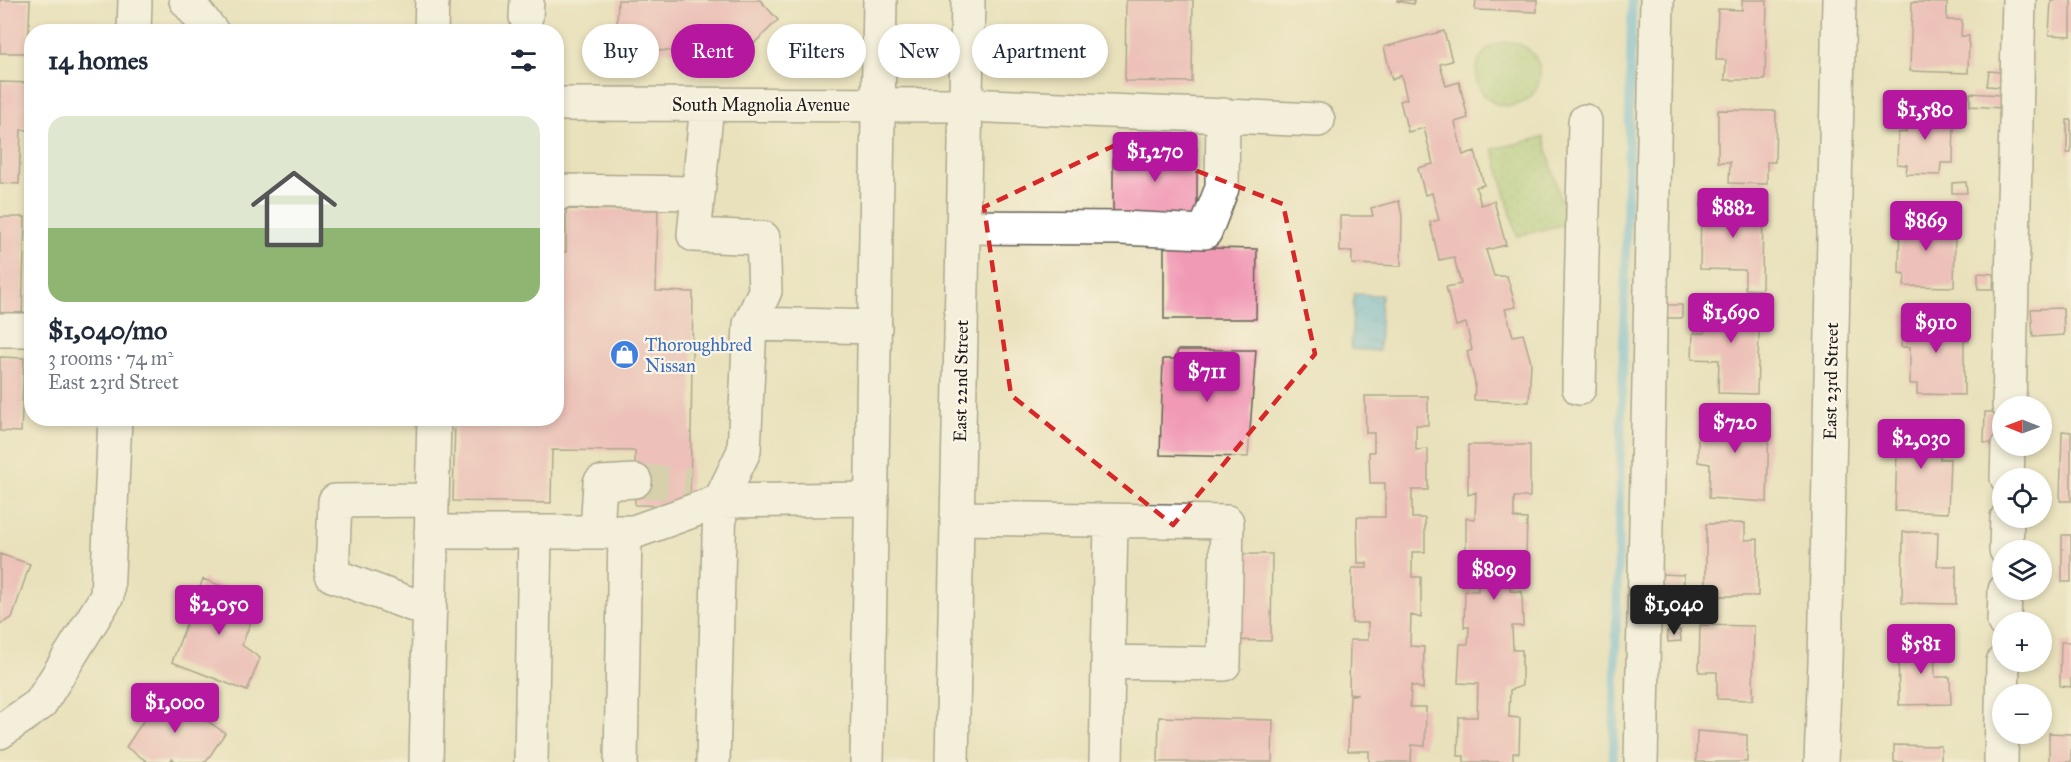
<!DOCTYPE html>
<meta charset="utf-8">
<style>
body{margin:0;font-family:"IM FELL Great Primer",serif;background:#f2f2f3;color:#1f2937;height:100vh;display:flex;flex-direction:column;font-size:22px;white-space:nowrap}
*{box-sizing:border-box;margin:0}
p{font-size:20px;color:#747a83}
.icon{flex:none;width:33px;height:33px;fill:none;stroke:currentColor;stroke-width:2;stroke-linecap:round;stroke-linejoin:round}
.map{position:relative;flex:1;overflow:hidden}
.details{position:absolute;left:24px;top:24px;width:540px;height:402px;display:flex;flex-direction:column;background:#fff;border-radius:24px;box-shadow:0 3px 9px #0003}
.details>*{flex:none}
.guide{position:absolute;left:582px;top:24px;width:570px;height:54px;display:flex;gap:12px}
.needle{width:39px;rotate:271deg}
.controls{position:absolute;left:1992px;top:396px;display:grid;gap:12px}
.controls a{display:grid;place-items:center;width:60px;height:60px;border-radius:50%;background:#fff;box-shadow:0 3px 9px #0003;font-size:30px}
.price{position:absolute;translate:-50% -51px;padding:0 14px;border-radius:6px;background:#b5179e;color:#fff;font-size:20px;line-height:39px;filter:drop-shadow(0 2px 3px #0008)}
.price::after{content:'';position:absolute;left:50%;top:36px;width:18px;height:14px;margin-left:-9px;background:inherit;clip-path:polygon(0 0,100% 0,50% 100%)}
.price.current{background:#222;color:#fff}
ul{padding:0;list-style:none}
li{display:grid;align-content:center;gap:12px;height:318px;padding:0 24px}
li+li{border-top:2px solid #e0e1e3}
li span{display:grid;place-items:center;height:186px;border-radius:18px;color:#555}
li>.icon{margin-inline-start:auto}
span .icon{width:108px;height:108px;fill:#fffc;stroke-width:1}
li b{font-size:26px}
h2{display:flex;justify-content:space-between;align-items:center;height:72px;padding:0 24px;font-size:26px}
.tag{padding:0 21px;border-radius:27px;background:#fff;box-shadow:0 3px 9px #0003;font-size:21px;line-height:54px}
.tag.current{background:#b5179e;color:#fff}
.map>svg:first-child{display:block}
.grass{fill:url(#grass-dots);stroke:#5d7046;stroke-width:1.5}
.water{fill:url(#water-ripples);stroke:#416a7e;stroke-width:1.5}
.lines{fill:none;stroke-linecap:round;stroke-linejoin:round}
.stream{stroke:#66b8e1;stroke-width:9}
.building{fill:#f19ab6}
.minor-tunnel{stroke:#c0ba9c;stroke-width:33;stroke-dasharray:33 16;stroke-linecap:butt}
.minor-casing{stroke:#646154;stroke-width:36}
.major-casing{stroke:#646154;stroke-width:36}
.minor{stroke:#fff;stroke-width:33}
.major{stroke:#fff;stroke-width:33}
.marked{fill:none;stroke:#d62828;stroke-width:4.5;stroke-dasharray:12 8;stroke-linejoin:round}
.labels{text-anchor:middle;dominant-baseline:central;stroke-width:4.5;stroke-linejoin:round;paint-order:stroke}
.street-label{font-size:18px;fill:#1c1c1c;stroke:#fcf5e5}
.shop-label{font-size:18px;fill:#366cbe;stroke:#fcf5e5;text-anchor:start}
</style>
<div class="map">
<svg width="2071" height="762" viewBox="0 0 2071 762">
<defs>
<pattern id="grass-dots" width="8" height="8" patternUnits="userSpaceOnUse" patternTransform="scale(1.5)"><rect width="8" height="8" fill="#9ec570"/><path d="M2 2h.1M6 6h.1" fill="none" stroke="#88a960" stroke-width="1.8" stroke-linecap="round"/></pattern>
<pattern id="water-ripples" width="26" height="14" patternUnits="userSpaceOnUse" patternTransform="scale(1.5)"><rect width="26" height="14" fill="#66b8e1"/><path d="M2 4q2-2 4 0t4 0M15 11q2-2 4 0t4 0" fill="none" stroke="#5395b6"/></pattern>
</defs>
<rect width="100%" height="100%" fill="#fcf5e5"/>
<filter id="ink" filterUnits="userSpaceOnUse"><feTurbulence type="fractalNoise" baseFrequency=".0167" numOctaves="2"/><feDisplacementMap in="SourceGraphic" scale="12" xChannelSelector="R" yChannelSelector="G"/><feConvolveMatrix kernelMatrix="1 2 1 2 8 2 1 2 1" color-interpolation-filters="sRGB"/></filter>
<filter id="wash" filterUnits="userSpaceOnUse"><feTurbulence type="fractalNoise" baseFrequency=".008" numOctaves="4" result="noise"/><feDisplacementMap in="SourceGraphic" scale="24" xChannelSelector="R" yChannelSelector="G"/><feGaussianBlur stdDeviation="1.35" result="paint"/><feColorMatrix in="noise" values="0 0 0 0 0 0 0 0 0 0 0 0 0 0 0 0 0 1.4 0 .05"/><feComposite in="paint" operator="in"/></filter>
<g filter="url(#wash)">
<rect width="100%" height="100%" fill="#e9e1bc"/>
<path class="grass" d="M1476 74a32 32 0 1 1 64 0a32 32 0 1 1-64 0Z
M1544,137L1567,224L1517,236L1493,149Z"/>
<path class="water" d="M1354,294L1381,295L1379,351L1351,349Z"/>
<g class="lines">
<path class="stream" d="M1613,762L1632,0"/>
</g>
<g id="blocks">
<path class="building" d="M0,0H30L28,53H0Z
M618,0H760L778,20L736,61L728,53L616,49Z
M1126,0H1193L1192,82L1125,81Z
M1397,0H1414V4L1397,1Z
M1476,0H1537V12L1475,10Z
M1742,0H1767L1765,80H1725L1726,60H1716L1718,9L1742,10Z
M2051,0H2071V36L2049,35Z
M1912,2L1947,3V20H1962L1961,36H1969L1968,73L1910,71Z
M1444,31L1452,61L1440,64L1446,86L1459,82L1468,118L1455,122L1463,155L1475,151L1484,185L1476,187L1481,205L1494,201L1506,245L1486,250L1494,276H1507L1516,307L1505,309L1513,336L1523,334L1531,362L1529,402L1474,400L1475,382L1467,352L1472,350L1466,323L1456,326L1446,287L1461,284L1454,257L1439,260L1430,222L1439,220L1432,193L1425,195L1418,168L1433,164L1424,128L1408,132L1400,101L1407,99L1401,75L1392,80L1384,47Z
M1989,71L2001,72L2000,87L1987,86Z
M0,82L32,83V130H21L19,184L0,183Z
M1970,93L2001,95V108L1970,106Z
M1907,105L1943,106V125H1954L1953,163H1941L1940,175L1906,174L1907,165L1897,164L1898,133L1906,132Z
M1718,110L1776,111L1775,162H1767V184L1729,183L1730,162H1718Z
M2067,120H2071V153H2067Z
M1113,145L1197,147V221L1113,220Z
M1966,182L1967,193H1952V183Z
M1399,201L1402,216L1401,266L1352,264V251L1340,252V216H1373L1371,208Z
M1701,202L1763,203L1762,290L1745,289V270L1700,269Z
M566,209L658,210L656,291L693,292L690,506L635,505V451L552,450L551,503L453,501L455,418H556V251L566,252Z
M1900,213L1940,214L1939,236H1955L1954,287L1904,286L1905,274L1899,273Z
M0,217H25L22,319L0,318Z
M1164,247L1257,249L1256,319H1164Z
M1978,273L1994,274L1993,289H1978Z
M1706,300L1760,302L1757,394L1718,393L1719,360L1692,359L1693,333H1705Z
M1667,305H1682V318H1667Z
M2063,308L2064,335L2033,337L2031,309Z
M1902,314H1926V320L1969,321V341H1964V395L1917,394V384H1910V347H1901Z
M1178,350H1256L1248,457L1160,455L1163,359H1175Z
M0,357L24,358L21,432L0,431Z
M1365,396H1428V425H1416V450L1428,449V490H1412V518H1425V552H1412V577H1421V618L1411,615L1410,646L1424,647L1423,689L1411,685L1410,707H1426L1425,746L1412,745L1411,762H1369V751H1348L1350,695H1357V694L1349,693L1350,640H1368V623H1352V568H1367V563H1358L1357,517H1385V483H1370L1369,452H1374V433H1366Z
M1698,411H1757L1755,420L1769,422L1767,502L1709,498L1710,464L1698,462Z
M1985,412H2000L1999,443H1984Z
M1898,424L1941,425L1940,459H1950L1948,513L1895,511Z
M2062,431L2071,432V501H2060Z
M1468,445H1530V497H1514V518L1527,519L1526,554H1510V591L1522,592L1523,626H1512L1513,650H1522V686L1510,690L1509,717L1520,718L1519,753H1513V762H1464V756H1458L1459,717H1477L1478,684L1458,683L1460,644H1468L1469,627H1464L1465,591H1478L1479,555H1466V518L1475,519L1476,492L1468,495Z
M1745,523V540L1758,539V596H1706V524Z
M1903,532H1938L1937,566H1956V604L1902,603Z
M2062,535H2071V582H2062Z
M0,554L30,564L12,618L0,624Z
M1231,554H1272L1271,641L1230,640Z
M1661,574L1684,575L1683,598L1660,597Z
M203,579L259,600L242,645L260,658L247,691L172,662Z
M1700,625L1754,626L1753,700L1717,699V672H1699Z
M1680,630L1681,641L1668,642L1667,631Z
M1898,640H1934L1935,677H1950L1951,704L1899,705Z
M2061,642H2071V687L2060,686Z
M163,691L225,733L206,762H177L172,759L170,762H148L126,747Z
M1159,717L1273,720L1272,762H1158Z
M1697,731L1747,735V762H1696Z
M2049,733L2071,734V762H2049Z
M1894,745L1941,746V762H1894Z"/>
</g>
</g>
<g filter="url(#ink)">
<use href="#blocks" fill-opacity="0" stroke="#646154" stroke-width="1.5"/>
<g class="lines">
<path class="minor-tunnel" d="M635,481L690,484"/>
<defs>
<path id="minor" d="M186,0L212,32
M526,17L527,0
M134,32L135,0
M431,32L432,0
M556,104L966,105L1318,120
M707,105L694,235L763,238L765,291L750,324L744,451L720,501L713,762
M556,195L560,191L698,193
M964,227L1121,228L1205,232L1222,188L1223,115
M750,324L875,327
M0,330H32
M1579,388L1585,121
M2009,406L2019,0
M2007,478L2008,446
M958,518L1227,522L1224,664L1108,662
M597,531L600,483L635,481
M431,532H634L720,501L872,499
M2006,550L2007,518
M430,611L332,575L335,501L432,500
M2004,622L2005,590
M0,732L40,704L107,596L115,418
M426,762L434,418
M531,762L535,532
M621,762L625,532
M1106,762L1111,522
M1641,762L1657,0
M1821,762L1825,662L1839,0
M2001,762L2003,662"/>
<path id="major" d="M867,762L880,0
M952,762L968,0"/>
</defs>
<use href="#minor" class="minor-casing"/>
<use href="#major" class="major-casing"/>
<use href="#minor" class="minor"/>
<use href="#major" class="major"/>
</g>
</g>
<path d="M0 0H2071V762H0ZM1122,142L1283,204L1315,354L1173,525L1011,395L984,207Z" fill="#e9e1bc" fill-opacity=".55" fill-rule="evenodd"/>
<path class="marked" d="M1122,142L1283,204L1315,354L1173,525L1011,395L984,207Z"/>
<defs>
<symbol id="shop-disc" viewBox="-11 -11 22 22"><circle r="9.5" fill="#3f7fe0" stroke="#fcf5e5"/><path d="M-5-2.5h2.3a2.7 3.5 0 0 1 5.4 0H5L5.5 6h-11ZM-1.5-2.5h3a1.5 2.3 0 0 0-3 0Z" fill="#fff"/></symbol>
</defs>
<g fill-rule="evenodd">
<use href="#shop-disc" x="608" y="338" width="33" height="33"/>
</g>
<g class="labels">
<g class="street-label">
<text x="761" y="105">South Magnolia Avenue</text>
<text transform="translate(961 381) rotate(-89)">East 22nd Street</text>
<text transform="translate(1831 381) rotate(-89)">East 23rd Street</text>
</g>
<g class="shop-label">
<text x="645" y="345">Thoroughbred<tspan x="645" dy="21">Nissan</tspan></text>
</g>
</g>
</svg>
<div class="controls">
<a><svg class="needle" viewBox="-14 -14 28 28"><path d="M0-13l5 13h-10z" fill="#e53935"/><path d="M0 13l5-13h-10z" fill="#747a83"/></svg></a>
<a><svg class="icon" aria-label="locate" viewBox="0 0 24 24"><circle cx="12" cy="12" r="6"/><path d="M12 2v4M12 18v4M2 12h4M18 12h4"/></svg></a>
<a><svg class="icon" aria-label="layers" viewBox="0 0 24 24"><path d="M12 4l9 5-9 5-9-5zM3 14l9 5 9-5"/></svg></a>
<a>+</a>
<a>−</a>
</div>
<b class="price" style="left:1925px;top:141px">$1,580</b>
<b class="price" style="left:1155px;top:183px">$1,270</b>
<b class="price" style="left:1733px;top:239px">$882</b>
<b class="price" style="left:1926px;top:252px">$869</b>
<b class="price" style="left:1731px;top:344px">$1,690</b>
<b class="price" style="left:1936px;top:354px">$910</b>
<b class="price" style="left:1207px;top:403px">$711</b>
<b class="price" style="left:1735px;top:454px">$720</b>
<b class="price" style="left:1921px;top:470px">$2,030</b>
<b class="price" style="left:1494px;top:601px">$809</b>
<b class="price" style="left:219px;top:636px">$2,050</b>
<b class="price current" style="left:1674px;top:636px">$1,040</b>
<b class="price" style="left:1921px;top:675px">$581</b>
<b class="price" style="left:175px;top:734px">$1,000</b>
<div class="guide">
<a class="tag">Buy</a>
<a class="tag current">Rent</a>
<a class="tag">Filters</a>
<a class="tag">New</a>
<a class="tag">Apartment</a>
</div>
<section class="details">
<h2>14 homes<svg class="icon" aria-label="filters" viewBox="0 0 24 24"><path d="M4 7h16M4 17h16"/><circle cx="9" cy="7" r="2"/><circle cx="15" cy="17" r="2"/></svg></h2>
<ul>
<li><span style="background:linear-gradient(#dfe7d0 60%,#8fb573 0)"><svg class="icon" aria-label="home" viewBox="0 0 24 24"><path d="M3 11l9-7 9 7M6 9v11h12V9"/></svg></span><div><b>$1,040/mo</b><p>3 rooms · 74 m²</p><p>East 23rd Street</p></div></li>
</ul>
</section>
</div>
